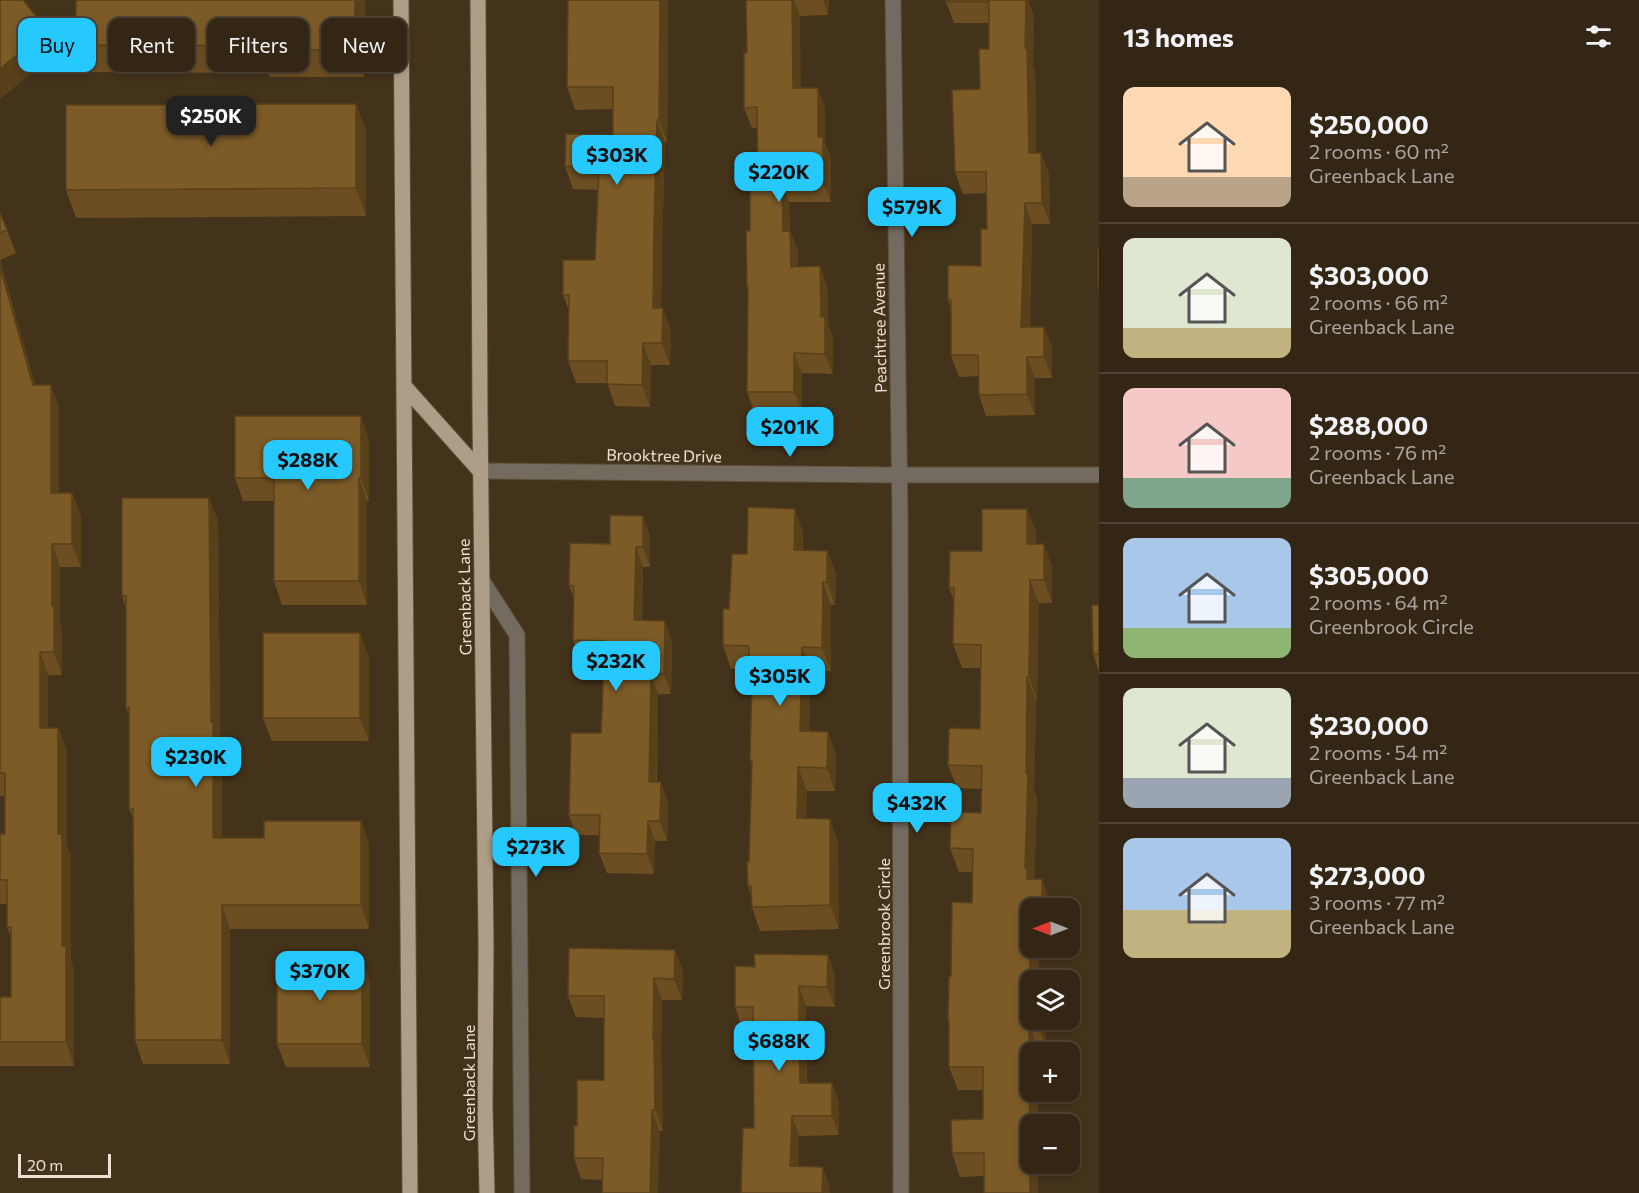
<!DOCTYPE html>
<meta charset="utf-8">
<style>
body{margin:0;font-family:Commissioner,sans-serif;background:#3e3222;color:#f1f3f6;height:100vh;display:flex;flex-direction:column;font-size:22px;white-space:nowrap}
*{box-sizing:border-box;margin:0}
p{font-size:20px;color:#a9a5a0}
.icon{flex:none;width:33px;height:33px;fill:none;stroke:currentColor;stroke-width:2;stroke-linecap:round;stroke-linejoin:round}
.map{position:relative;flex:1;overflow:hidden}
.details{display:flex;flex-direction:column;background:#332614;width:540px}
.details>*{flex:none}
.top-card{position:absolute;left:18px;top:18px;width:570px;height:54px;display:flex;gap:12px}
.needle{width:39px;rotate:270deg}
.fabs{position:absolute;left:1020px;top:898px;display:grid;gap:12px}
.fabs a{display:grid;place-items:center;width:60px;height:60px;border-radius:12px;background:#332614;box-shadow:0 3px 9px #0003,0 0 0 2px #4e4334;font-size:30px}
.scale{position:absolute;left:18px;bottom:15px;width:93px;box-sizing:border-box;padding-left:6px;border:3px solid #ece2d3;border-top:0;font-size:16px;line-height:21px;white-space:nowrap;color:#ece2d3;-webkit-text-stroke:4px #44331b;paint-order:stroke}
.price{position:absolute;translate:-50% -51px;padding:0 14px;border-radius:12px;background:#25c9fe;color:#111;font-size:20px;line-height:39px;filter:drop-shadow(0 2px 3px #0008)}
.price::after{content:'';position:absolute;left:50%;top:36px;width:18px;height:14px;margin-left:-9px;background:inherit;clip-path:polygon(0 0,100% 0,50% 100%)}
.price.selected{background:#222;color:#fff}
ul{padding:0;list-style:none}
li{display:flex;align-items:center;gap:18px;height:150px;padding:0 24px}
li+li{border-top:2px solid #4e4334}
li span{display:grid;place-items:center;flex:none;width:168px;height:120px;border-radius:12px;color:#555}
li>.icon{margin-inline-start:auto}
span .icon{width:72px;height:72px;fill:#fffc;stroke-width:1}
li b{font-size:26px}
h2{display:flex;justify-content:space-between;align-items:center;height:72px;padding:0 24px;font-size:26px}
.tag{padding:0 21px;border-radius:12px;background:#332614;box-shadow:0 3px 9px #0003,0 0 0 2px #4e4334;font-size:21px;line-height:54px}
.tag.selected{background:#25c9fe;color:#111}
main{display:flex;flex:1;min-height:0}
.map>svg:first-child{display:block}
.lines{fill:none;stroke-linecap:round;stroke-linejoin:round}
.minor-casing{stroke:#5f4f38;stroke-width:17}
.tertiary-casing{stroke:#5f4f38;stroke-width:17}
.primary-casing{stroke:#5f4f38;stroke-width:17}
.minor{stroke:#736b60;stroke-width:15}
.tertiary{stroke:#736b60;stroke-width:15}
.primary{stroke:#af9e87;stroke-width:15}
.wall{fill:#6c4e22}
.shaded-wall{fill:#58401b}
.building{fill:#7d5b27;stroke:#58401b;stroke-width:1.5}
.labels{text-anchor:middle;dominant-baseline:central;stroke-width:5;stroke-linejoin:round;paint-order:stroke}
.street-label{font-size:16px;fill:#ece2d3;stroke:#44331b}
</style>
<main>
<div class="map">
<svg width="1099" height="1193" viewBox="0 0 1099 1193">
<rect width="100%" height="100%" fill="#44331b"/>
<g class="lines">
<defs>
<path id="minor" d="M893,0L900,519L901,1193
M483,582L517,635L522,1193"/>
<path id="tertiary" d="M480,471L899,475H1099"/>
<path id="primary" d="M401,0L410,1193
M478,0L480,413L486,945L485,1106L487,1193
M405,387L480,471"/>
</defs>
<use href="#minor" class="minor-casing"/>
<use href="#tertiary" class="tertiary-casing"/>
<use href="#primary" class="primary-casing"/>
<use href="#minor" class="minor"/>
<use href="#tertiary" class="tertiary"/>
<use href="#primary" class="primary"/>
</g>
<path class="wall" d="M76,0H365L364,77H270L268,73L86,72L76,45Z
M568,0H668L667,142H665L662,247L661,308H663L671,331L670,365H651L650,407L615,406L607,383H576L568,361L569,311L563,295L595,260L598,190L573,189L565,166L613,135V109L575,110L567,87Z
M746,0H829L828,15L800,16V88L825,108V144L831,158V202H789L790,231L798,251V267L820,266L827,286L828,325L833,338V374L802,373V412H754L747,392L748,291L747,287L750,231L758,177L757,128H752L744,108L747,53Z
M1028,0L1034,16L1033,65L1035,70L1036,153H1041L1049,174L1050,224H1032L1030,327H1044L1052,348V378H1035V415L986,416L979,395V376L959,377L951,355V308L948,300L981,266L987,229V193L963,194L955,172L980,89L989,49V23H954L946,2Z
M356,104L366,131V216L76,218L66,190L177,105Z
M0,212L16,253L0,260Z
M0,260L35,385H51L59,408V493H72L81,517V567H60V623L62,629V675H48V728H58L67,751V846L71,857V961L74,970V1066H0V997H11V937L7,927V904H0V834H5V796H0Z
M369,439V501H367V605H282L274,581V501H243L235,478Z
M209,498L218,521L220,740L222,745V838H264L361,821L369,844V929H230V1064H143L135,1040L134,820L129,809V716L126,707V609L122,596Z
M1027,509L1036,532V544L1052,567V603H1039L1037,700H1036L1034,790L1037,797L1034,879L1051,903L1030,909V948H1039V981H1030L1046,1020V1046H1037V1053H1030V1164H1038V1193L984,1176L960,1177L952,1153L983,1119V1090H958L949,1067V1026L948,1021L951,976L972,903L973,872H959L950,848L981,813L982,789L957,788L948,765L980,729L981,668H962L953,644L954,601L949,588L982,551Z
M643,516L650,536V567H643L642,621L672,641L671,694H658L657,782H661L668,802L667,841H655L654,874L607,873L599,853L600,835H576L569,815L601,733L604,660H580L573,640L574,599L569,585L610,544Z
M803,532V550L827,551L836,574L835,605H831V671H810L809,732H828L836,755L835,791H807L806,818L838,842L839,929L760,931L752,907L751,895L748,886L752,765L750,760L752,690L748,681L749,669H731L723,645L729,609L747,554Z
M1099,605V672L1093,654Z
M369,657V741H272L263,718Z
M675,950L683,971L682,1000H662L661,1057L662,1062L663,1131H660L603,1180L581,1179L574,1158L577,1126L604,1080V1018L576,1017L568,996Z
M828,955L835,975V1007L806,1006L807,1083H832L839,1103V1135L799,1136L798,1167L830,1187L741,1193L754,1128L753,1027H742L735,1007L755,967Z
M362,959L370,983V1067H286L277,1044Z"/>
<path class="shaded-wall" d="M355,0H365L364,77L354,50Z
M660,0H668L667,142L659,120Z
M792,0H794L800,16L801,108L793,88Z
M823,0H829L828,15Z
M1026,0H1028L1034,16L1033,65L1035,70L1036,174L1029,153L1025,48Z
M47,30L55,54L0,99V69Z
M818,88L825,108V144L831,158V202L823,182L818,137Z
M356,104L366,131V216L356,188Z
M657,120L665,142L662,247L661,331L653,308L654,224Z
M1041,153L1049,174L1050,224L1042,203Z
M782,182L789,202L790,251L783,231Z
M1025,203L1032,224L1029,348L1021,327Z
M790,231L798,251V287L791,267Z
M0,260L42,408L33,385L0,267Z
M820,266L827,286L828,325L833,338V374L825,354L821,317Z
M663,308L671,331L670,365L662,343Z
M1044,327L1052,348V378L1044,357Z
M643,343L651,365L650,407L642,385Z
M794,353L802,373V412L794,392Z
M1027,357L1035,378V415L1027,394Z
M51,385L59,408V517L51,493Z
M361,416L369,439V501L361,478Z
M359,478L367,501V605L359,581Z
M72,493L81,517V567L72,544Z
M209,498L218,521L220,740L222,745V861L213,838Z
M795,509L803,532L802,573L794,550Z
M1027,509L1036,532L1035,567L1027,544Z
M643,516L650,536V567L643,547Z
M52,544L60,567V623L62,629V675L54,652L52,606Z
M1044,544L1052,567V603L1044,580Z
M636,547L643,567L641,640L634,620Z
M827,551L836,574L835,605L827,582Z
M1030,580L1039,603L1037,700L1029,677Z
M823,582L831,605V671L822,648Z
M665,621L672,641L671,694L664,674Z
M360,633L369,657V741L360,718Z
M802,647L810,671L809,755L800,731Z
M40,652L48,675V751L40,728Z
M651,674L658,694L656,802L649,782Z
M1027,677L1036,700L1034,790L1037,797L1034,887L1027,879L1025,868Z
M58,728L67,751V846L71,857V961L74,970V1066L66,1042L58,834Z
M828,732L836,755L835,791L827,768Z
M798,767L807,791L805,841L797,818Z
M661,782L668,802L667,841L660,821Z
M830,819L838,842L839,929L830,905Z
M361,821L369,844V929L361,905Z
M648,821L655,841L654,874L647,854Z
M1042,879L1051,903V909H1042Z
M222,905L230,929V1064L222,1040Z
M1030,948H1039V981L1030,980Z
M675,950L683,971L682,1000L674,979Z
M828,955L835,975V1007L827,987Z
M362,959L370,983V1067L362,1044Z
M654,978L662,1000L661,1057L662,1062L663,1131L655,1110L653,1040Z
M799,986L806,1006L807,1103L800,1083Z
M1037,1020H1046V1046L1037,1023Z
M1029,1023L1037,1046V1053H1030V1092H1038V1125H1030V1164H1038V1193H1030Z
M832,1083L839,1103V1135L832,1116Z
M652,1110L660,1131L658,1193H650Z
M792,1116L799,1136L798,1186L790,1166Z
M823,1167L830,1187V1193H822Z"/>
<path class="building" d="M0,0H23L47,30L0,69Z
M76,0H355L354,50H260V46L76,45Z
M568,0H660L659,120H657L654,224L653,308H663L662,343H643L642,385L607,384V361H568L569,295H563V260H595L599,168L565,166L566,134L613,135V87H567Z
M746,0H792L793,88H818V137H823V182H782L783,231H790L791,267L820,266L821,317H825V354L794,353V392H747L748,287H747L746,231H750V177H758L757,107L744,108V53H747Z
M946,0H1026L1025,48H1027L1029,153H1041L1042,203H1025L1021,327H1044V357H1027V394L979,395L978,355H951V300H948V265L981,266V229H987L986,172H955L952,90L980,89L979,49H989V2H946Z
M177,104H356V188L66,190V105H177Z
M0,212L7,230L0,233Z
M1098,249H1099L1098,290Z
M0,267L33,385H51V493H72V544H52V606H54V652H40V728H58V834H62V946H66V1042H0V997H11V927H7V880H0V834H5V773H0Z
M235,416H361V478H359V581H274V478H235Z
M122,498H209L211,722H213V838H264V821H361V905H222V1040H135L133,809H129V707H126V596H122Z
M748,507L795,509L794,550L827,551V582H823L822,648L802,647L800,731L828,732L827,768L798,767L797,818L830,819V905L752,907L751,886H748L747,862H749L752,760H750L752,681H748L749,646L723,645V609H729L732,554H747Z
M982,509H1027V544H1044V580H1030L1029,677H1027L1026,774H1028L1025,868H1027V879H1042V909H1030V980H1038L1030,981V1020H1037V1023H1029L1030,1193H984V1153H952L951,1120L983,1119V1067H949V1022L948,1021L949,976H951L952,902L972,903L973,849L950,848L951,812L981,813L982,766L948,765L949,728L980,729L981,645L953,644L954,588H949L950,551H982Z
M610,515L643,516V547H636L634,620L665,621L664,674H651L649,782H661L660,821H648L647,854L599,853L600,815H569L571,733H601L605,641L573,640L574,586L569,585L570,543L610,544Z
M1092,605H1099V654H1093Z
M263,633H360V718H263Z
M569,948L675,950L674,979L654,978L653,1040H654L655,1110H652L650,1193H602L603,1158H574V1126H577V1080H604V996H568Z
M754,954L828,955L827,987L799,986V1041L800,1083H832V1116H792L790,1166L823,1167L822,1193H741L743,1128H754L753,1007H735V966L755,967Z
M277,959H362V1044H277Z"/>
<g class="labels">
<g class="street-label">
<text transform="translate(879 328) rotate(-91)">Peachtree Avenue</text>
<text transform="translate(664 455) rotate(1)">Brooktree Drive</text>
<text transform="translate(464 597) rotate(-91)">Greenback Lane</text>
<text transform="translate(883 924) rotate(-90)">Greenbrook Circle</text>
<text transform="translate(468 1083) rotate(-90)">Greenback Lane</text>
</g>
</g>
</svg>
<div class="fabs">
<a><svg class="needle" viewBox="-14 -14 28 28"><path d="M0-13l5 13h-10z" fill="#e53935"/><path d="M0 13l5-13h-10z" fill="#a9a5a0"/></svg></a>
<a><svg class="icon" aria-label="layers" viewBox="0 0 24 24"><path d="M12 4l9 5-9 5-9-5zM3 14l9 5 9-5"/></svg></a>
<a>+</a>
<a>−</a>
</div>
<div class="scale">20 m</div>
<b class="price selected" style="left:211px;top:147px">$250K</b>
<b class="price" style="left:617px;top:186px">$303K</b>
<b class="price" style="left:779px;top:203px">$220K</b>
<b class="price" style="left:912px;top:238px">$579K</b>
<b class="price" style="left:790px;top:458px">$201K</b>
<b class="price" style="left:308px;top:491px">$288K</b>
<b class="price" style="left:616px;top:692px">$232K</b>
<b class="price" style="left:780px;top:707px">$305K</b>
<b class="price" style="left:196px;top:788px">$230K</b>
<b class="price" style="left:917px;top:834px">$432K</b>
<b class="price" style="left:536px;top:878px">$273K</b>
<b class="price" style="left:320px;top:1002px">$370K</b>
<b class="price" style="left:779px;top:1072px">$688K</b>
<div class="top-card">
<a class="tag selected">Buy</a>
<a class="tag">Rent</a>
<a class="tag">Filters</a>
<a class="tag">New</a>
</div>
</div>
<section class="details">
<h2>13 homes<svg class="icon" aria-label="filters" viewBox="0 0 24 24"><path d="M4 7h16M4 17h16"/><circle cx="9" cy="7" r="2"/><circle cx="15" cy="17" r="2"/></svg></h2>
<ul>
<li><span style="background:linear-gradient(#ffd9b3 75%,#b9a48a 0)"><svg class="icon" aria-label="home" viewBox="0 0 24 24"><path d="M3 11l9-7 9 7M6 9v11h12V9"/></svg></span><div><b>$250,000</b><p>2 rooms · 60 m²</p><p>Greenback Lane</p></div></li>
<li><span style="background:linear-gradient(#dfe7d0 75%,#c2b280 0)"><svg class="icon" aria-label="home" viewBox="0 0 24 24"><path d="M3 11l9-7 9 7M6 9v11h12V9"/></svg></span><div><b>$303,000</b><p>2 rooms · 66 m²</p><p>Greenback Lane</p></div></li>
<li><span style="background:linear-gradient(#f6c9c9 75%,#7fa58c 0)"><svg class="icon" aria-label="home" viewBox="0 0 24 24"><path d="M3 11l9-7 9 7M6 9v11h12V9"/></svg></span><div><b>$288,000</b><p>2 rooms · 76 m²</p><p>Greenback Lane</p></div></li>
<li><span style="background:linear-gradient(#a9c7e8 75%,#8fb573 0)"><svg class="icon" aria-label="home" viewBox="0 0 24 24"><path d="M3 11l9-7 9 7M6 9v11h12V9"/></svg></span><div><b>$305,000</b><p>2 rooms · 64 m²</p><p>Greenbrook Circle</p></div></li>
<li><span style="background:linear-gradient(#dfe7d0 75%,#9aa5b1 0)"><svg class="icon" aria-label="home" viewBox="0 0 24 24"><path d="M3 11l9-7 9 7M6 9v11h12V9"/></svg></span><div><b>$230,000</b><p>2 rooms · 54 m²</p><p>Greenback Lane</p></div></li>
<li><span style="background:linear-gradient(#a9c7e8 60%,#c2b280 0)"><svg class="icon" aria-label="home" viewBox="0 0 24 24"><path d="M3 11l9-7 9 7M6 9v11h12V9"/></svg></span><div><b>$273,000</b><p>3 rooms · 77 m²</p><p>Greenback Lane</p></div></li>
</ul>
</section>
</main>
